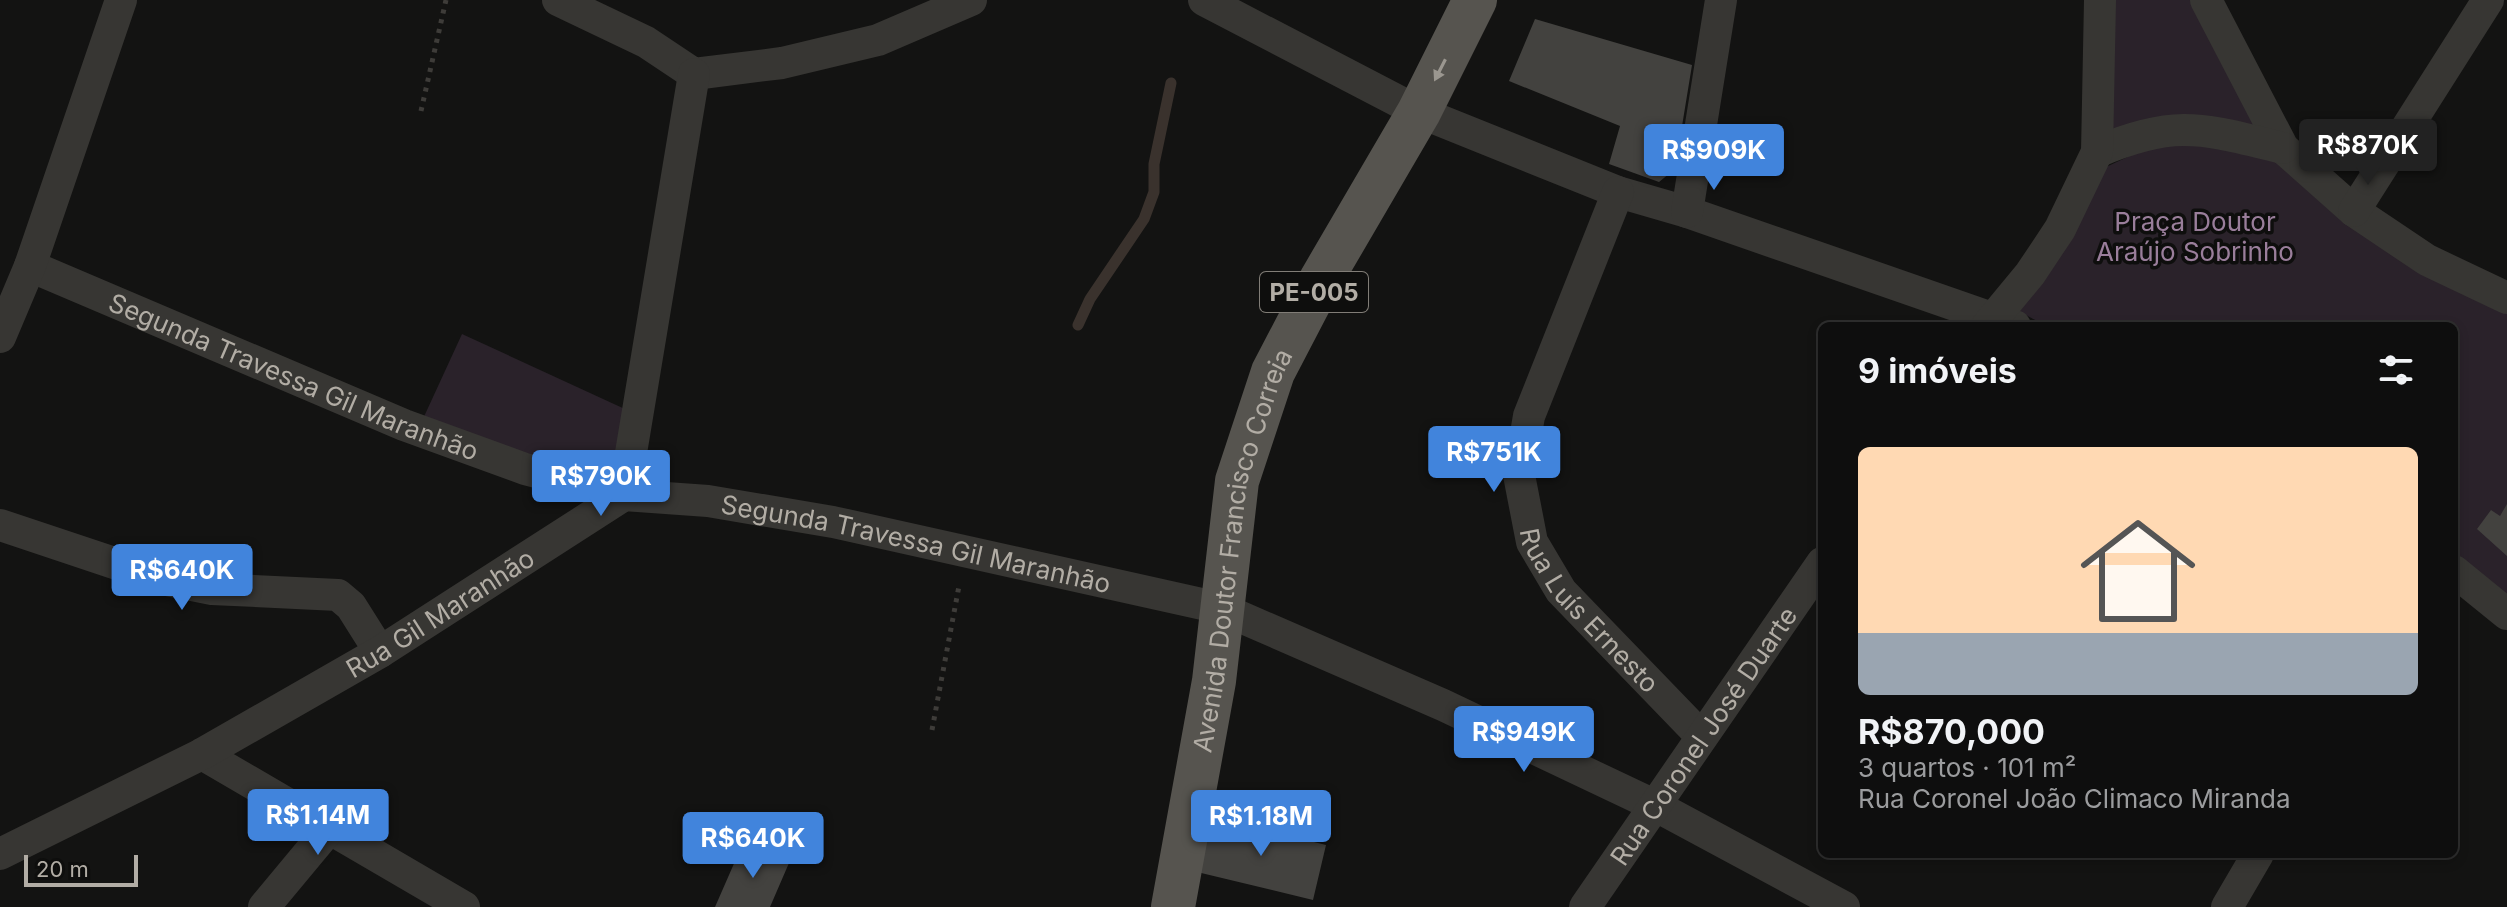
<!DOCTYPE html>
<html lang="pt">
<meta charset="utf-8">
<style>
body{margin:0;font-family:Inter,sans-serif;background:#171717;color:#f1f3f6;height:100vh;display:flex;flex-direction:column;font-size:30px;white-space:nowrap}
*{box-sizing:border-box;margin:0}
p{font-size:26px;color:#9b9c9e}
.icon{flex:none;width:44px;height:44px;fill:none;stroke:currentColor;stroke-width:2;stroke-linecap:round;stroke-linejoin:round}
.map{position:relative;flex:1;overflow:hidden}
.panel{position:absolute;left:1818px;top:322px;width:640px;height:536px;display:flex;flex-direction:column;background:#0e0e0e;border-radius:12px;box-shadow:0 4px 12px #0003,0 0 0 2px #2e2e2e}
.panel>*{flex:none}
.scale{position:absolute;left:24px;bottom:20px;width:114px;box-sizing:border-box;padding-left:8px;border:4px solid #b2ada5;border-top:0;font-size:22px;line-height:28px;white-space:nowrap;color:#b2ada5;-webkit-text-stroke:6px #0e0e0d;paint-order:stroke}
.price{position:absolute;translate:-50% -68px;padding:0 18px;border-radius:8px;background:#4184dc;color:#fff;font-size:26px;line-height:52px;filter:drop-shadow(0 2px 4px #0008)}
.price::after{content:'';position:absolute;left:50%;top:48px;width:24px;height:18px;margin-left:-12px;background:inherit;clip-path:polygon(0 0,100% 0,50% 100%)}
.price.current{background:#222;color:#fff}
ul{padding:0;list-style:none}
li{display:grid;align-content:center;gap:16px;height:424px;padding:0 40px}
li span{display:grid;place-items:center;height:248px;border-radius:12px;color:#555}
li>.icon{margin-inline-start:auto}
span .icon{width:144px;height:144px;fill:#fffc;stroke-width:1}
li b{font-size:34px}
h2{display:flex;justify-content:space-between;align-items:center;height:96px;padding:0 40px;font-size:34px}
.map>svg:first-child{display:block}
.green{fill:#2a222a}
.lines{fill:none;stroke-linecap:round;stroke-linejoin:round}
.stream{stroke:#3a322d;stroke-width:11}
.building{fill:#43423f}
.path{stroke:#3e3c39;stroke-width:5;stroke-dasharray:4 6;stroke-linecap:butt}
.minor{stroke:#373633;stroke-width:32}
.primary{stroke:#56544f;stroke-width:44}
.oneway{fill:#9b9790}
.labels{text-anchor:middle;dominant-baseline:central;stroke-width:7;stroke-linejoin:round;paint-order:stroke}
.shield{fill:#0e0e0d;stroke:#817d77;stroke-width:2}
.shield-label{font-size:24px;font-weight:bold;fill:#b2ada5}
.park-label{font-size:26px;fill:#9a7e9b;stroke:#0e0e0d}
.street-label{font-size:26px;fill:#b2ada5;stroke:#0e0e0d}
</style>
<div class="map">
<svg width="2507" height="907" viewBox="0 0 2507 907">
<rect width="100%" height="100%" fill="#131312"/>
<path class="green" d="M2100,0H2206L2283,148L2207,130L2098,152Z
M2174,144L2214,146L2274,159L2419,272L2507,314V599L2454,557V326H2046L2017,310L2104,168L2138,152Z
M462,334L627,410L613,502L422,421Z"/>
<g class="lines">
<path class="stream" d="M1078,325L1090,299L1144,219L1154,192V164L1171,83"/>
</g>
<path class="building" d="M1535,19L1692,65L1675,169L1659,182L1609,164L1620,126L1509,81Z
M2507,504V556L2477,529L2491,510L2500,516Z
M1210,816L1326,845L1313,900L1197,872Z
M743,843L789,863L770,907H715Z"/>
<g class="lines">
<path class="path" d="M421,111L446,0
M932,730L959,586"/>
<g class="minor">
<path d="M558,0L646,42L694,74L782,63L878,40L971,0"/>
<path d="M1204,0L1419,112L1618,192L1687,212L2015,326"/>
<path d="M2206,0L2283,148L2354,211L2427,260L2507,298"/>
<path d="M2097,152C2176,118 2203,129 2283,148"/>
<path id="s1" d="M1618,192L1529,416L1519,475L1532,542L1561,591L1701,736"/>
<path d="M2354,211L2488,0"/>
<path d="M1687,212L1721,0"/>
<path id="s2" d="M30,266L404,425L525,469L624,495L708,501L833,522L1220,608L1443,705L1656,806L1844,907"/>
<path d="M1987,326L2030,274L2060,229L2097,152L2100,0"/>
<path d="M0,337L30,266L121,0"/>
<path d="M0,525L162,579L212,589L338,595L351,606L380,652"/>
<path d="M2454,571L2507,614"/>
<path d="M202,754L464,907"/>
<path id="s3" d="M0,854L202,754L380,652L624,495L694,74"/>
<path d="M264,907L328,830"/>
<path id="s4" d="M1585,907L1822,563"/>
<path d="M2227,907L2258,854"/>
</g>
<path class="primary" id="s5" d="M1173,907L1214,681L1237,481L1273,372L1322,278L1419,112L1475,0"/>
</g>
<defs><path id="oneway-solid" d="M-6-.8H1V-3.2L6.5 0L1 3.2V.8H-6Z" transform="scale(2)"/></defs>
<use class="oneway" href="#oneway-solid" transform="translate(1440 70) rotate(117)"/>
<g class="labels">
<rect class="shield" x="1260" y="272" width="108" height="40" rx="6"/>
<g class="shield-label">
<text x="1314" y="292">PE-005</text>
</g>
<g class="park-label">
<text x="2195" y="221">Praça Doutor<tspan x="2195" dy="30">Araújo Sobrinho</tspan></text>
</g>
<g class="street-label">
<text stroke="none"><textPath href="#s2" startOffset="286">Segunda Travessa Gil Maranhão</textPath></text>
<text stroke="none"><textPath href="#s2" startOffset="934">Segunda Travessa Gil Maranhão</textPath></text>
<text stroke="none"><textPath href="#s5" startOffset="364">Avenida Doutor Francisco Correia</textPath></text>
<text stroke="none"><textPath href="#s1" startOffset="458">Rua Luís Ernesto</textPath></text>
<text stroke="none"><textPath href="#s3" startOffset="502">Rua Gil Maranhão</textPath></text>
<text stroke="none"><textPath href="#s4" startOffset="208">Rua Coronel José Duarte</textPath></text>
</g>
</g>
</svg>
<div class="scale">20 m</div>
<b class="price current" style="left:2368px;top:187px">R$870K</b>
<b class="price" style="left:1714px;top:192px">R$909K</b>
<b class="price" style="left:1494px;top:494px">R$751K</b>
<b class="price" style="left:601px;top:518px">R$790K</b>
<b class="price" style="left:182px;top:612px">R$640K</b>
<b class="price" style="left:1524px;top:774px">R$949K</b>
<b class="price" style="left:318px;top:857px">R$1.14M</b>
<b class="price" style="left:1261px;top:858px">R$1.18M</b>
<b class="price" style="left:753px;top:880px">R$640K</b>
<section class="panel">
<h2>9 imóveis<svg class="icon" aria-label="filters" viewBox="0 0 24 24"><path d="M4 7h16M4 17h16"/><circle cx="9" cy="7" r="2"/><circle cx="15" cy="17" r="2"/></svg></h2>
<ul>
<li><span style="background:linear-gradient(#ffd9b3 75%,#9aa5b1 0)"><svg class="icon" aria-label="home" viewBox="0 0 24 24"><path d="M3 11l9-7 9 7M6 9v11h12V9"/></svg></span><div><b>R$870,000</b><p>3 quartos · 101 m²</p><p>Rua Coronel João Climaco Miranda</p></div></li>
</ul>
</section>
</div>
